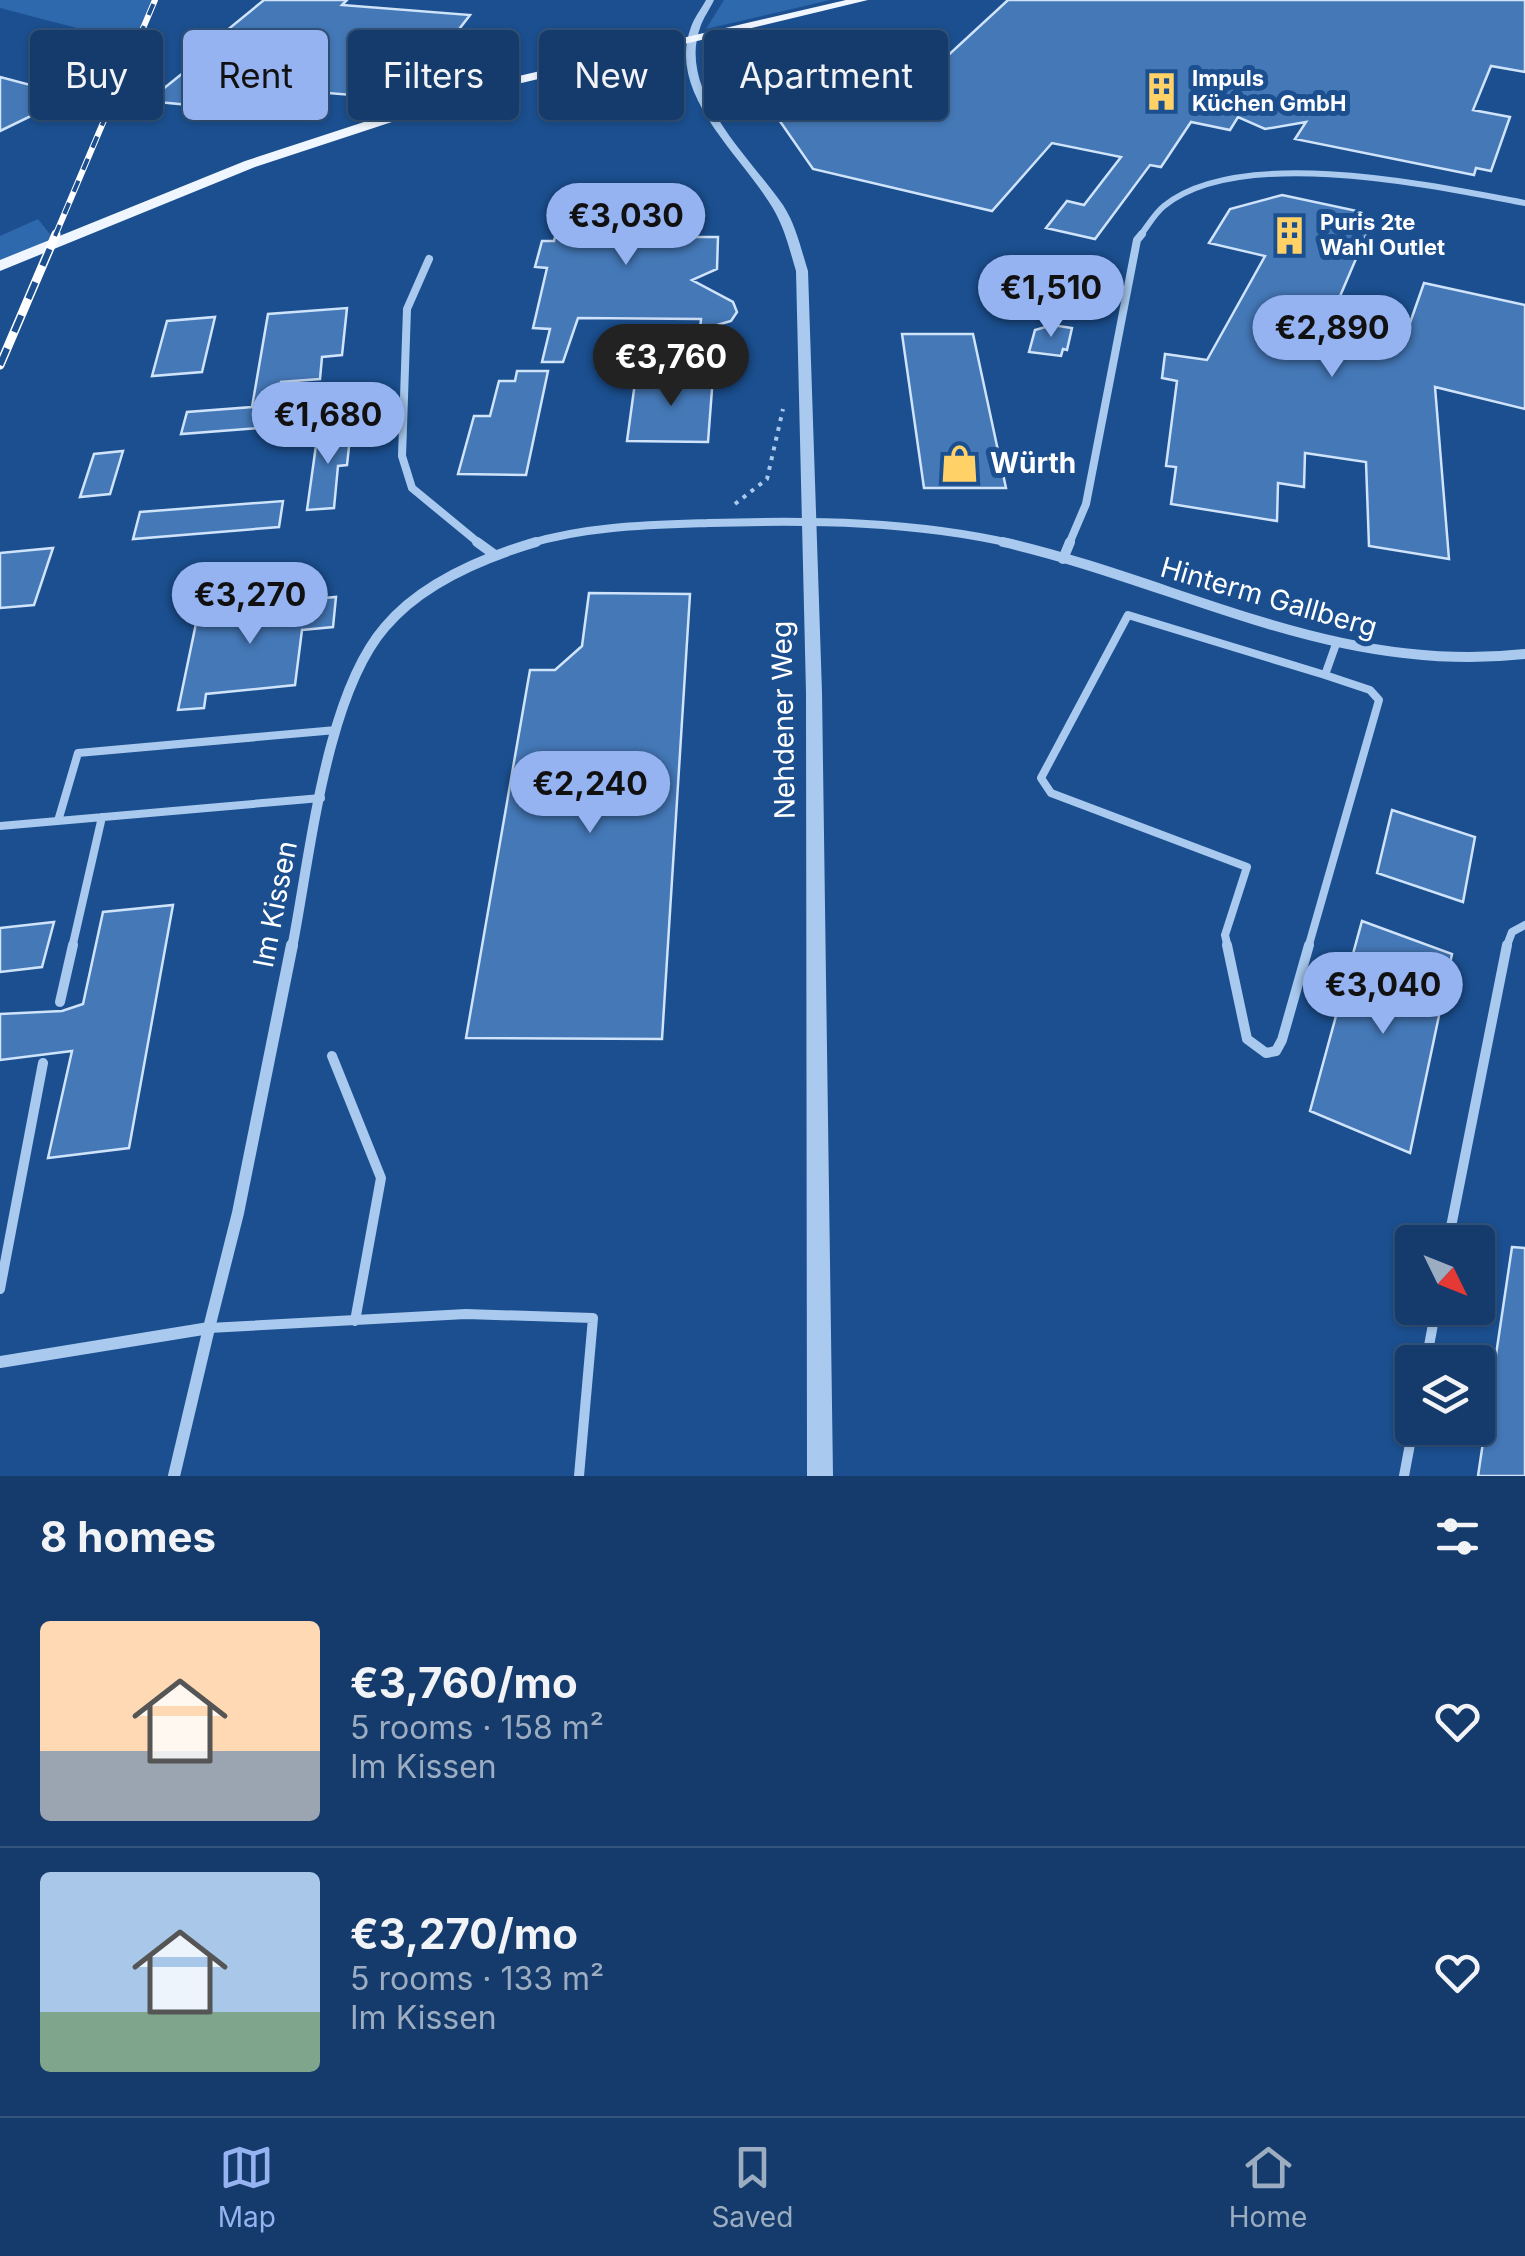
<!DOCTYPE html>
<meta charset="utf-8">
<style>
body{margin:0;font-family:Inter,sans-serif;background:#214673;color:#f1f3f6;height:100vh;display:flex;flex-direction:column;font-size:38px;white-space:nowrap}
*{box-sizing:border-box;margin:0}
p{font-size:32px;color:#9dadc1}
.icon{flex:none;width:55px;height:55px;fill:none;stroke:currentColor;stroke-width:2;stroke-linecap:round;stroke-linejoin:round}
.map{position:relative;height:1476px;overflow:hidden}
.panel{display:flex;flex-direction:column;background:#143b6b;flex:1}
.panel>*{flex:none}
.hud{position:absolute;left:30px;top:30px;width:1000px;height:90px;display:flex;gap:20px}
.needle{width:65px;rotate:133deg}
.controls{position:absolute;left:1395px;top:1225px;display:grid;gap:20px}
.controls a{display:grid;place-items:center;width:100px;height:100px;border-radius:10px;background:#143b6b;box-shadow:0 2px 8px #0004,0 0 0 2px #33557e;font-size:50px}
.price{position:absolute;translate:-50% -85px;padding:0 22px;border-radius:35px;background:#95b2f1;color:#111;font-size:32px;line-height:65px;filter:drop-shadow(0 2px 5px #0008)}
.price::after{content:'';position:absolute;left:50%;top:60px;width:30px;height:22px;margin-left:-15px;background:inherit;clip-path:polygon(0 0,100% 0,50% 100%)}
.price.current{background:#222;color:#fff}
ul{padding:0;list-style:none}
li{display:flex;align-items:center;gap:30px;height:250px;padding:0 40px}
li+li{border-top:2px solid #33557e}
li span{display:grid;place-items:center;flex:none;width:280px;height:200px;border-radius:10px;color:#555}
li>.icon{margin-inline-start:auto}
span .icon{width:120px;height:120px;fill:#fffc;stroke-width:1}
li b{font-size:42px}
h2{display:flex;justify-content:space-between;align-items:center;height:120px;padding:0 40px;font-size:42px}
.pill{padding:0 35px;border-radius:10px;background:#143b6b;box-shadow:0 2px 8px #0004,0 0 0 2px #33557e;font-size:35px;line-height:90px}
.pill.current{background:#95b2f1;color:#111}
.dock{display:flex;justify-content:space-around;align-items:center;height:140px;border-top:2px solid #33557e;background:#143b6b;font-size:28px;color:#9dadc1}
.dock a{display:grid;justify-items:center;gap:5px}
.dock .current{color:#95b2f1}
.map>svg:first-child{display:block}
.green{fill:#2e69ad}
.building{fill:#4478b7;stroke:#cfe3fa;stroke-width:2.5}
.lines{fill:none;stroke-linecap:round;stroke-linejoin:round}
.path{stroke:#a9c9ee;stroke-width:4;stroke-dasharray:4 6;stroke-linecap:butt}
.service-far1{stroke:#a9c9ee;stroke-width:8}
.service{stroke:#a9c9ee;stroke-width:10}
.minor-far3{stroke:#a9c9ee;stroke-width:6}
.minor-far2{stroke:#a9c9ee;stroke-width:8}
.minor-far1{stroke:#a9c9ee;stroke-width:10}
.minor{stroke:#a9c9ee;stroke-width:12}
.tertiary{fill:#a9c9ee;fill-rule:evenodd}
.primary{fill:#f0f6ff;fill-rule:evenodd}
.rail-far1-casing{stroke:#fff;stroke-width:6}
.rail-casing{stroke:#fff;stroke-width:9}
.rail-far1{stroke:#1b4f8f;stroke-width:4;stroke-dasharray:12;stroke-linecap:butt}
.rail{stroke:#1b4f8f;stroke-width:6;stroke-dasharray:18;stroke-linecap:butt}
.labels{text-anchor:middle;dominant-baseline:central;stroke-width:10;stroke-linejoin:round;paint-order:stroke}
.far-poi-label{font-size:22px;font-weight:bold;fill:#fff;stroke:#1b4f8f;text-anchor:start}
.poi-label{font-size:28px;font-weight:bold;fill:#fff;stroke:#1b4f8f;text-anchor:start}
.street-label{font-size:28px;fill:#fff;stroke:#1b4f8f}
</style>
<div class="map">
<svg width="1525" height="1476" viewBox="0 0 1525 1476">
<rect width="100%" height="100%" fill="#1b4f8f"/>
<path class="green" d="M0,0H152L115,89H97L115,38L0,8Z
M724,0H830L706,29Z
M38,219L53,238L0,262V236Z"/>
<path class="building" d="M264,0H347L342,5L470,15L426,72L417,71L405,83L379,81L364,96L316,92L291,115L148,101L234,32L226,31Z
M1008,0H1525V72L1491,66L1473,110L1510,117L1491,171L1476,168L1474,175L1295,139L1306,122L1265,129L1238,117L1230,130L1191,122L1161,167L1150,165L1095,239L1046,228L1067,201L1084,205L1121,157L1052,143L992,211L813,169L777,117L809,89L829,93L841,84L859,85L872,111L887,95L902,98Z
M0,77L72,96L0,131Z
M1282,195L1362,212L1356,223L1370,226L1329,322L1404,340L1424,283L1525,305V409L1435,387L1449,559L1369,546L1366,462L1305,453L1304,487L1278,483L1277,521L1171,504L1176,467L1166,466L1177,381L1162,378L1165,354L1207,360L1265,256L1209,243L1230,209Z
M564,200L698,201L693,237H718L717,269L692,280L733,302L737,312L731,321L700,330L701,319L578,318L563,362H542L550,329L533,328L547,268L535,267L542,241H554Z
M347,308L342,355L322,357L320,379L281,382L274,427L181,434L187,412L252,407L268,314Z
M215,317L202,372L152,376L167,321Z
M1052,325L1072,328L1067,350L1063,349L1061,356L1029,352L1035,330Z
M902,334H973L1006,488H924Z
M517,371H548L526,475L458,474L474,416H490L499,381H515Z
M636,375L713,376L708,442L627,441Z
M351,428L347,465L338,466L334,508L307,510L318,431Z
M123,451L110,494L80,497L94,454Z
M283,501L279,527L133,539L140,512Z
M53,548L34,605L0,608V553Z
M589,593L690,594L662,1039L466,1038L530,670H555L582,646Z
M336,597L333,627L302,630L295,685L206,694L204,708L178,710L199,609Z
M1392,810L1475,837L1463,902L1377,873Z
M173,905L129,1148L48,1158L72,1051L0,1060V1014L62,1011L83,1004L103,912Z
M1362,921L1452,954L1410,1153L1310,1111Z
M54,922L42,967L0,972V928Z
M1512,1247L1525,1248V1476H1478Z"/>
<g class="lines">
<path class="path" d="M735,504L767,479L783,409"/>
<path class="service-far1" d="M1325,675L1336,644
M58,821L78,753L336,730
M0,826L321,798
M72,948L102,817
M1228,948L1225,935L1247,867L1051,793L1041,778L1128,615L1325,675
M1308,948L1379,700L1370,690L1325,675
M1506,948L1512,932L1525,925"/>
<path class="service" d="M1227,945L1247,1039L1266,1053L1276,1051L1282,1040L1309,945
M60,1002L73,945
M332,1056L381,1178L355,1321
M1448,1242L1507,945
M0,1289L43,1063
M209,1328L466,1314L593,1318L579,1476
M1426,1362L1436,1308
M1404,1476L1413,1428"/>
<path class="minor-far3" d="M1140,236C1147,227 1155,213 1164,206C1240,144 1436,186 1525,203"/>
<path class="minor-far2" d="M429,259L407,309L402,456L412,488L480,544
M528,544C587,526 648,525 709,523C812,520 914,521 1014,544
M1069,544L1086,504L1137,240L1142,234"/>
<path class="minor-far1" d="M477,542L495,555
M1003,542C1182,583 1334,675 1525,654
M1063,559L1070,542
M292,948C310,858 325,696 385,627C422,583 482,558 536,542"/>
<path class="minor" d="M0,1362L209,1328L238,1213L292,945
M174,1476L209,1328"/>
<path class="tertiary" d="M706,0H714C710,9 703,18 700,28C677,92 750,157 783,205C796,225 801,249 808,271L822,692L833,1476H807L806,692L796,271C790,251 785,230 775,212C746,159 665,96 691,27C694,18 701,9 706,0Z"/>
<path class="primary" d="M846,0H868L480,93L255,167L0,271V260L245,161L471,87Z"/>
<defs>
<path id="rail-far1" d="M55,236L155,0"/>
<path id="rail" d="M0,365L56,234"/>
</defs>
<use href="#rail-far1" class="rail-far1-casing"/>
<use href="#rail" class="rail-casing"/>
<use href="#rail-far1" class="rail-far1"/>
<use href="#rail" class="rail"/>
</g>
<defs>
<symbol id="building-bare" viewBox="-9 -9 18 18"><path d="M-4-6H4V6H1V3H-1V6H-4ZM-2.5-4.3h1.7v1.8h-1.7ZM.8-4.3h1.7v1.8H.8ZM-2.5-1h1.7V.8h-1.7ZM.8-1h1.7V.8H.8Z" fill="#ffd166" stroke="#1b4f8f" stroke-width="2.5" paint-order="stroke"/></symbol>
<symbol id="shop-bare" viewBox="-9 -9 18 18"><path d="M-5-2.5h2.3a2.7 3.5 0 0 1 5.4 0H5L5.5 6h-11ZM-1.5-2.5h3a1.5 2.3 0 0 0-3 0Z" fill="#ffd166" stroke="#1b4f8f" stroke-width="2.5" paint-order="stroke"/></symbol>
</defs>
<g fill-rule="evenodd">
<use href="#building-bare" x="1134" y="64" width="55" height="55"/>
<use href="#building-bare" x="1262" y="208" width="55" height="55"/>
<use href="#shop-bare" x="932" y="436" width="55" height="55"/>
</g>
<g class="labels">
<g class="far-poi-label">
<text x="1192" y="78">Impuls<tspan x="1192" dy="25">Küchen GmbH</tspan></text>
<text x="1320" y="222">Puris 2te<tspan x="1320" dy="25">Wahl Outlet</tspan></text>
</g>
<g class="poi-label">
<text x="990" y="463">Würth</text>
</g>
<g class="street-label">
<text transform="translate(1269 597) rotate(16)">Hinterm Gallberg</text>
<text transform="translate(783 720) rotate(-91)">Nehdener Weg</text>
<text transform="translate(275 904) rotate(-79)">Im Kissen</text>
</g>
</g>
</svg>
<div class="controls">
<a><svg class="needle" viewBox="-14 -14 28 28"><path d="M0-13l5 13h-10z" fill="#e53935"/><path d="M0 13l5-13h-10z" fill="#9dadc1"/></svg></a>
<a><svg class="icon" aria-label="layers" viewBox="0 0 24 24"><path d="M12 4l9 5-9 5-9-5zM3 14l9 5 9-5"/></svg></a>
</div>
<b class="price" style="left:626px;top:268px">€3,030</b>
<b class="price" style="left:1051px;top:340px">€1,510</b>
<b class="price" style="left:1332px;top:380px">€2,890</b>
<b class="price current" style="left:671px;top:409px">€3,760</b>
<b class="price" style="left:328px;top:467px">€1,680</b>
<b class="price" style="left:250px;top:647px">€3,270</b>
<b class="price" style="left:590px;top:836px">€2,240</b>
<b class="price" style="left:1383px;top:1037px">€3,040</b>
<div class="hud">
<a class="pill">Buy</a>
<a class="pill current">Rent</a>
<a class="pill">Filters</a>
<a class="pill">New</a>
<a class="pill">Apartment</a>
</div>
</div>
<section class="panel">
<h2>8 homes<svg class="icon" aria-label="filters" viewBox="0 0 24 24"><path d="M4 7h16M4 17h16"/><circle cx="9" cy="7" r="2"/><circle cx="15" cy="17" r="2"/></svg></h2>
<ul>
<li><span style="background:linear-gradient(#ffd9b3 65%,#9aa5b1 0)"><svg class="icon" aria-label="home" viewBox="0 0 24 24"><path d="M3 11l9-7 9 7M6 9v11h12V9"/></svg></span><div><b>€3,760/mo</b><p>5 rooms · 158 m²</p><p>Im Kissen</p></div><svg class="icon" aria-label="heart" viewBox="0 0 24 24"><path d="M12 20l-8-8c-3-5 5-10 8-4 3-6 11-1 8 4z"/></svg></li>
<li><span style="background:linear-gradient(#a9c7e8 70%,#7fa58c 0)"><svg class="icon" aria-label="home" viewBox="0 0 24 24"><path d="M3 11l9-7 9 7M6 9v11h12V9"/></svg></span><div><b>€3,270/mo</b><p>5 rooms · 133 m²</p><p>Im Kissen</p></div><svg class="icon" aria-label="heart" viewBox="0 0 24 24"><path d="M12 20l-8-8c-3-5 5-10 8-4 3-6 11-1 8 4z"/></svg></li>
</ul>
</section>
<nav class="dock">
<a class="current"><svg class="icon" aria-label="map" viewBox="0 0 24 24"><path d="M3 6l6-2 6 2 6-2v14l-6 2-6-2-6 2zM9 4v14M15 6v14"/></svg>Map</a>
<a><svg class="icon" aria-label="saved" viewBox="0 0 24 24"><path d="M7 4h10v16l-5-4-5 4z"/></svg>Saved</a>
<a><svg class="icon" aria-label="home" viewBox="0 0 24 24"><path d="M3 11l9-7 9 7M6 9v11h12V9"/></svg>Home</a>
</nav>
